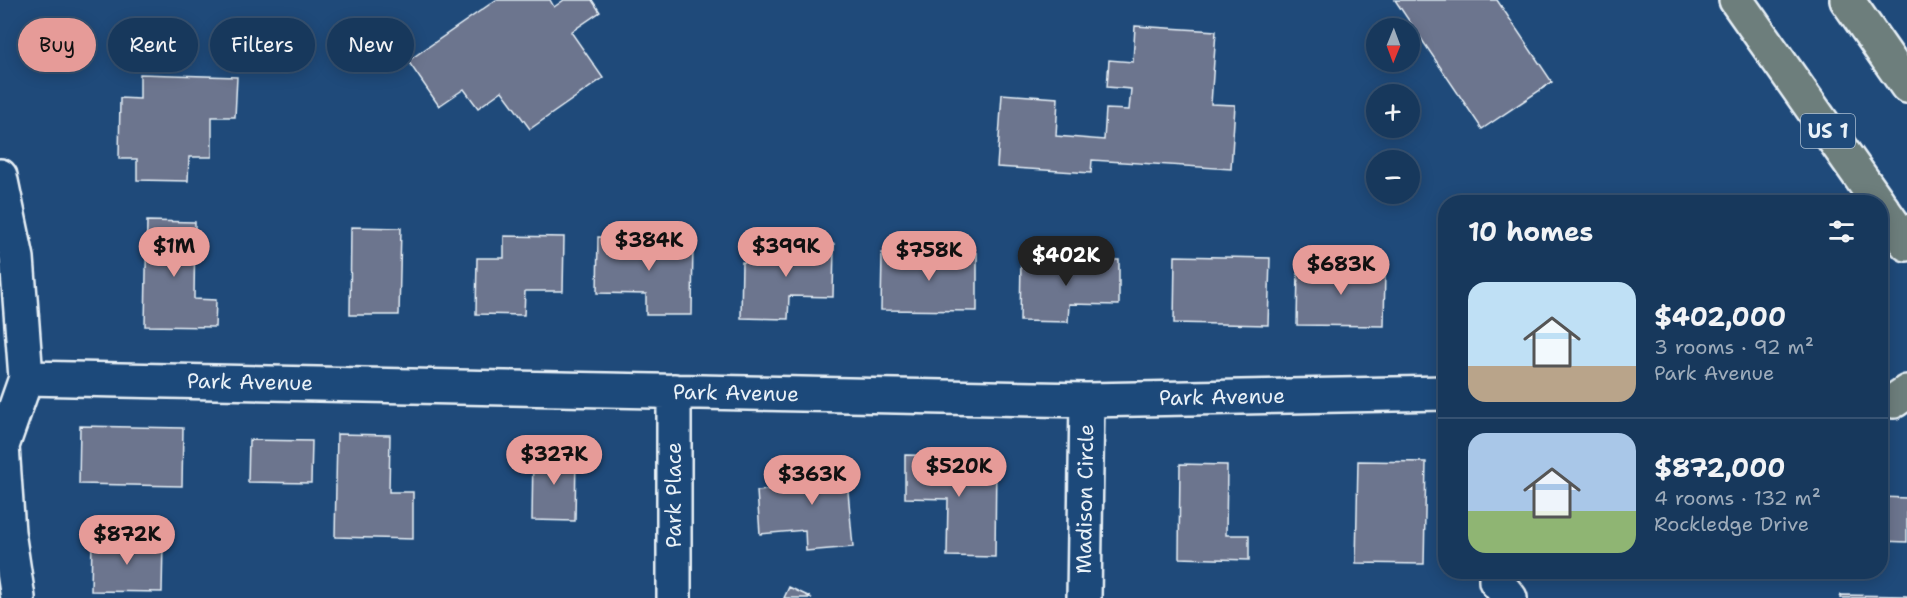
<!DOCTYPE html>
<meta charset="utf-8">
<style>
body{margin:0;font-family:"Shantell Sans",sans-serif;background:#203f62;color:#f1f3f6;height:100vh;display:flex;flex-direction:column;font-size:22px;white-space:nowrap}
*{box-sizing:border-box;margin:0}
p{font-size:20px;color:#9eacbb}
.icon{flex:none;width:33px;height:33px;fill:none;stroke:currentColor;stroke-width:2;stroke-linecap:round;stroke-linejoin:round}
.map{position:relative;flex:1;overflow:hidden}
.panel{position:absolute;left:1438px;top:195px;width:450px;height:384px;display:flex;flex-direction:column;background:#17385c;border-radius:24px;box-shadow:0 3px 15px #0003,0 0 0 2px #365272}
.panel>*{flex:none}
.guide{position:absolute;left:18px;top:18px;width:570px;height:54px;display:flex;gap:12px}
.needle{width:39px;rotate:181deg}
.controls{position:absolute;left:1366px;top:18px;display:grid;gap:12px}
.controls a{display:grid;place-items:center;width:54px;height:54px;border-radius:50%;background:#17385c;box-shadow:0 3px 15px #0003,0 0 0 2px #365272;font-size:30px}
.price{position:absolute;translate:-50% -51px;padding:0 14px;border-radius:21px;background:#e69b98;color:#111;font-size:20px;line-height:39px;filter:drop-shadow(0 2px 3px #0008)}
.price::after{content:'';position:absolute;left:50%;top:36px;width:18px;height:14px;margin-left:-9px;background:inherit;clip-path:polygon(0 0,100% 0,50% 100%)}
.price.current{background:#222;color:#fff}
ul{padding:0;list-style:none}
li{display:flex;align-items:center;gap:18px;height:150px;padding:0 30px}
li+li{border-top:2px solid #365272}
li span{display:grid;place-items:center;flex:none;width:168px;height:120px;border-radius:18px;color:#555}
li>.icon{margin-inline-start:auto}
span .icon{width:72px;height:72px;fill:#fffc;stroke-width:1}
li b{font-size:26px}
h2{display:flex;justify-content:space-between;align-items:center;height:72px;padding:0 30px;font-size:26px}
.pill{padding:0 21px;border-radius:27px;background:#17385c;box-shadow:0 3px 15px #0003,0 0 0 2px #365272;font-size:21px;line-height:54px}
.pill.current{background:#e69b98;color:#111}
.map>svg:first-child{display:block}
.building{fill:#6c748e;stroke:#e8f1f8;stroke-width:1.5}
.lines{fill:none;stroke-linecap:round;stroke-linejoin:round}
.minor-casing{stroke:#e8f1f8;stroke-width:38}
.tertiary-casing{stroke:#e8f1f8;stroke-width:38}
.primary-casing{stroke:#e8f1f8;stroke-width:38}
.minor{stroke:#1f4a7a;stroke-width:33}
.tertiary{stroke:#1f4a7a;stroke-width:33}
.primary{stroke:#6d7e7c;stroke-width:33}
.labels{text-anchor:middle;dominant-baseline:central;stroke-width:4.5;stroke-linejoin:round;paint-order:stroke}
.shield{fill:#1f4a7a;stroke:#acbfd2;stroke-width:1.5}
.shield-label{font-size:20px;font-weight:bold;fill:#e8f1f8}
.street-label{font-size:21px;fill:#e8f1f8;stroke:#1f4a7a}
</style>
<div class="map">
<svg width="1907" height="598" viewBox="0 0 1907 598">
<rect width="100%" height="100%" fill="#1f4a7a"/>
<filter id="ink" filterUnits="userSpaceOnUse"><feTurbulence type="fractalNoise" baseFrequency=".0167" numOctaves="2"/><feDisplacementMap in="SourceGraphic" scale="12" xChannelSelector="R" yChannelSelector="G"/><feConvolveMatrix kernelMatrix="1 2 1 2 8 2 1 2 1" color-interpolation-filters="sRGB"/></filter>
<g filter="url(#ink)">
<path class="building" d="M496,0H550L554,7L564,0H592L600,12L571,32L603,78L530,129L502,91L478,108L464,89L439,106L408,61Z
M1395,0H1497L1552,82L1482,129Z
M1135,26L1216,31L1211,104L1235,105L1231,169L1092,160L1091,173L997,167L1002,94L1058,98L1056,136L1104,140L1106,109L1129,110L1131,89L1107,87L1109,60L1133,62Z
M140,74L237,77L235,117H212V157H189L188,181L137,180V159H119L120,98L140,99Z
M147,221L195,222L194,299L216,300L215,327L145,326Z
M351,227L401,228L399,315H350Z
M504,236L564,237L563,291H525L524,315L476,314L477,258H504Z
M598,237L693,238L692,315H646V294L597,293Z
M765,243L834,244L833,297L789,296L788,319L741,318L742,262L764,263Z
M882,253H977V311L881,310Z
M1175,256L1270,258L1268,325L1174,323Z
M1021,259L1119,260V305L1069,304L1068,322L1020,321Z
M1298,266L1385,268L1384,326L1297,325Z
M80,426L183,428L182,486L79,484Z
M337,434L390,435L389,492H413V539L335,537Z
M249,440L312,441L311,483L248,482Z
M533,452L576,453L575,521L532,520Z
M905,455L996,457L995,557L947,556L948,499L905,498Z
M845,458L853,547L806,551L805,530L760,534L757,491L801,487L799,462Z
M1358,461L1426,462L1424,564L1356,563Z
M1180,464L1227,465L1226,535H1249V560L1179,558Z
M1881,497L1907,498V542L1881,541Z
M92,539L163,541L162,592L91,591Z
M789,587L812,598H784Z
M1841,595L1907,596V598H1840Z"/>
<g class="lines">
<defs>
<path id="minor" d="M26,378L1087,400L1446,393
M1496,572V581L1510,598
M674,598V391
M1084,598L1087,400"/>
<path id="tertiary" d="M0,176L17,258L26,378L2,446L8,532L18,598"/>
<path id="primary" d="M1736,0L1878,202
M1847,0L1907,86
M1881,207L1907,244
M1894,401L1907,392"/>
</defs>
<use href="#minor" class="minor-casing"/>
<use href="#tertiary" class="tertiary-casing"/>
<use href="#primary" class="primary-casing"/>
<use href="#minor" class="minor"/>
<use href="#tertiary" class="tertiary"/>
<use href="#primary" class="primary"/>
</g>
</g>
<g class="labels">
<rect class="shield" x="1801" y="114" width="54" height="34" rx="4.5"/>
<g class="shield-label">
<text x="1828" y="131">US 1</text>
</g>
<g class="street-label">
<text transform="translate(250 382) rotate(1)">Park Avenue</text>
<text transform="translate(736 393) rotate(1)">Park Avenue</text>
<text transform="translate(1222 397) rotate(-1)">Park Avenue</text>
<text transform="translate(674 495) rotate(-90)">Park Place</text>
<text transform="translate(1085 499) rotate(-89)">Madison Circle</text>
</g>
</g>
</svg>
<div class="controls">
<a><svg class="needle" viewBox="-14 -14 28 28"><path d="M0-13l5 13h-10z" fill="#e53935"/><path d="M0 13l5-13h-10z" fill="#9eacbb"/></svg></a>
<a>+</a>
<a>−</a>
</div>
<b class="price" style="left:649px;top:272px">$384K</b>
<b class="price" style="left:174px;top:278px">$1M</b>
<b class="price" style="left:786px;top:278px">$399K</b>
<b class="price" style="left:929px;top:282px">$758K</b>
<b class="price current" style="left:1066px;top:287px">$402K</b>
<b class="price" style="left:1341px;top:296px">$683K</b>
<b class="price" style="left:554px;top:486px">$327K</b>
<b class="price" style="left:959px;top:498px">$520K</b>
<b class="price" style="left:812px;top:506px">$363K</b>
<b class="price" style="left:127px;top:566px">$872K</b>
<div class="guide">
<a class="pill current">Buy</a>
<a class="pill">Rent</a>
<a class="pill">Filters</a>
<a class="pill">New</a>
</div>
<section class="panel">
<h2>10 homes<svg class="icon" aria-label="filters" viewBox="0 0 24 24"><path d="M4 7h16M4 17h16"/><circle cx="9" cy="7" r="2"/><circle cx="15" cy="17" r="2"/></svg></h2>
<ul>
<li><span style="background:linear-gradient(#bfe0f5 70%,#b9a48a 0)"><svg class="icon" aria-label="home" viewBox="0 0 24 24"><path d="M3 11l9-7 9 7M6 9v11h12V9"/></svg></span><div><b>$402,000</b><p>3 rooms · 92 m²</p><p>Park Avenue</p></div></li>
<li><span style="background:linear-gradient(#a9c7e8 65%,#8fb573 0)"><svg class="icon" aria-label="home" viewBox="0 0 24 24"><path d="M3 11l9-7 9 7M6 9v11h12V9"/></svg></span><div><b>$872,000</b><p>4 rooms · 132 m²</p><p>Rockledge Drive</p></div></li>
</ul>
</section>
</div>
